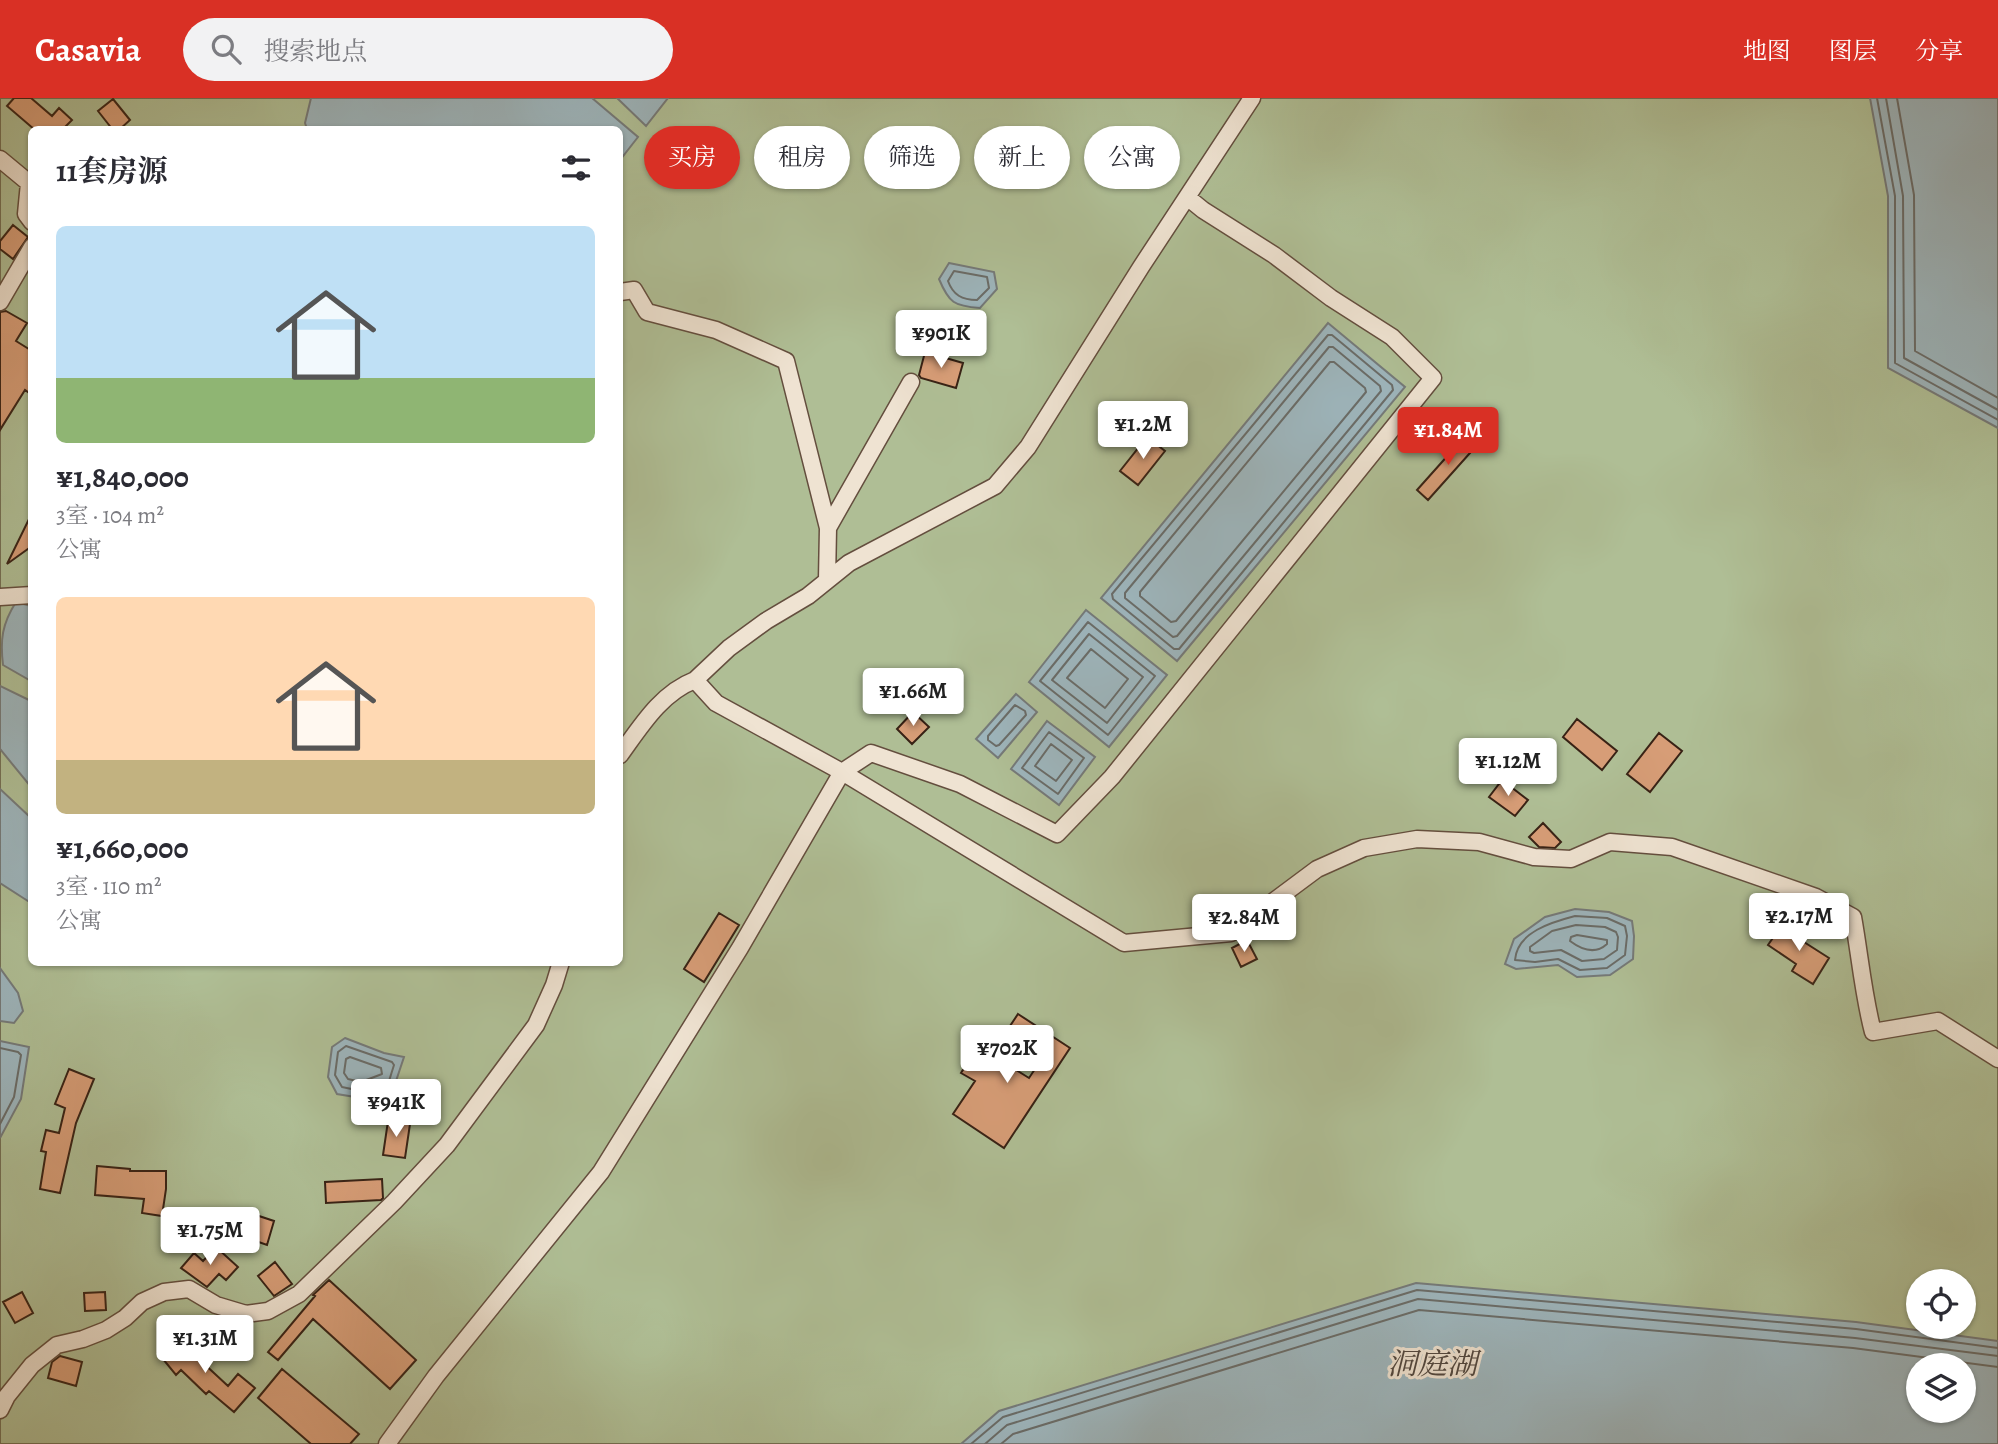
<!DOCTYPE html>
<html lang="zh">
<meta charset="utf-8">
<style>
body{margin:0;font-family:Alegreya,"Noto Serif SC",serif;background:#f2f2f3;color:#2b2b33;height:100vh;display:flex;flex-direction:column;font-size:26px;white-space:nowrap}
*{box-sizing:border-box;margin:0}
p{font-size:23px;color:#7c7c81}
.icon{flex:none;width:38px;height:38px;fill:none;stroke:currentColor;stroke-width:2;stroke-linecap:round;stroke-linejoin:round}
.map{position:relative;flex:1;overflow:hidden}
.drawer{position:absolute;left:28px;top:28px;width:595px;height:840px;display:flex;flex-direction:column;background:#fff;border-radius:10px;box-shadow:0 2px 5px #0004}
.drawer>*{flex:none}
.top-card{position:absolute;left:644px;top:28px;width:665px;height:63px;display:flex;gap:14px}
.tools{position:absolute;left:1906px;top:1171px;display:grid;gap:14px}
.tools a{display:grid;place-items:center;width:70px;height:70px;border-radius:50%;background:#fff;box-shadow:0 2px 5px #0004;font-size:35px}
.price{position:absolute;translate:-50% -60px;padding:0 16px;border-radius:7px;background:#fff;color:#222;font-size:23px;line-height:46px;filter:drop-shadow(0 2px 4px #0008)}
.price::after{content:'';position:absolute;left:50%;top:42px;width:21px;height:16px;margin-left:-10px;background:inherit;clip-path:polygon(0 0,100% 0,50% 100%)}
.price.on{background:#d93025;color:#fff}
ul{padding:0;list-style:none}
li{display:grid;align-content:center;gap:14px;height:371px;padding:0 28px}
li span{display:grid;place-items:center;height:217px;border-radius:10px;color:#555}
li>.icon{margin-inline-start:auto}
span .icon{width:126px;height:126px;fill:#fffc;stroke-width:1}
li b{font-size:30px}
h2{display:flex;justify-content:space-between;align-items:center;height:84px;padding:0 28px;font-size:30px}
.chip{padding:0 24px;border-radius:32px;background:#fff;box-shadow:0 2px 5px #0004;font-size:24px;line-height:63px}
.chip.on{background:#d93025;color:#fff}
header{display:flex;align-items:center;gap:42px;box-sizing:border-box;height:98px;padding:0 35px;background:#d93025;color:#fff}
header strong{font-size:33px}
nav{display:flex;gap:38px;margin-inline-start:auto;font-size:24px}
.search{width:490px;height:63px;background:#f2f2f3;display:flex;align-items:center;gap:18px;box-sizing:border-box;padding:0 24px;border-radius:38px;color:#7c7c81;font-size:26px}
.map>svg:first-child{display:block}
.green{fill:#afbe95;stroke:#747055;stroke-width:2;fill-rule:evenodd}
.water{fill:#9db5bc;stroke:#757a79;stroke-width:2;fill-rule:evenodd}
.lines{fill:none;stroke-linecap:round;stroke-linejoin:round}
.shore{stroke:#6a6c68;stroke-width:2}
.building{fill:#d79d77;stroke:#382215;stroke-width:2}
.minor-casing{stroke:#644e3e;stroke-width:19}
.minor{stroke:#efe3d2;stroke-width:16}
.labels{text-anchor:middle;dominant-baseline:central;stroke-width:6;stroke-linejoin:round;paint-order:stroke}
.water-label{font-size:30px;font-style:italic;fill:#51473f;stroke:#efe3d2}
</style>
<header>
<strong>Casavia</strong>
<div class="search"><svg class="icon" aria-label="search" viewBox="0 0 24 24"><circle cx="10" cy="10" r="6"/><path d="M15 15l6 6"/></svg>搜索地点</div>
<nav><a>地图</a><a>图层</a><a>分享</a></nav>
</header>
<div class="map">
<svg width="1998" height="1346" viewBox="0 0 1998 1346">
<rect width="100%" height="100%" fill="#e7d4ba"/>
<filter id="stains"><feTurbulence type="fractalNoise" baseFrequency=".00286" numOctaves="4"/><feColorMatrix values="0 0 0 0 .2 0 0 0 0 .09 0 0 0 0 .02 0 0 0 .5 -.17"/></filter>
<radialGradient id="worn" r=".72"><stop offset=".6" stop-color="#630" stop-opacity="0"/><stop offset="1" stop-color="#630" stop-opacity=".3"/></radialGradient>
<path class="green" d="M0,0H1998V1346H0ZM32,32H620V864H32ZM1918,1183H1964V1228H1918ZM1918,1267H1964V1312H1918Z"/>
<path class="water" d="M311,0H592L638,39L620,62V32L307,31L305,25Z
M617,0H668L646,28Z
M1870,0H1998V330L1888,270V98Z
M949,165L994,174L997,191L980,210C954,208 949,205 939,181Z
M1328,225L1405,289L1177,563L1101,500Z
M16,504L31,508V583L3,567C0,542 2,526 16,504Z
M1086,512L1167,577L1109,649L1029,584Z
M0,588L31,603V689L0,651Z
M1016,596L1037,614L998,660L976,641Z
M1047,623L1095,659L1059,707L1011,671Z
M0,691L31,720V805L0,785Z
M1575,811L1609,814L1632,823L1634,838L1633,861L1610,877L1577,879L1558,867L1516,871L1505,866L1514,841L1545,819Z
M0,870L18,895L23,913L14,925L0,923Z
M345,940L384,955L404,959L394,989L361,1000L337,996L328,979L332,949Z
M0,943L29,949L21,1001L0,1040Z
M1416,1185L1856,1224L1998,1243V1346H961L999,1313ZM1918,1267H1964V1312H1918Z"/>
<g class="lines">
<path class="shore" d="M1877,0L1895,98V265L1998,322
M1886,0L1903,98L1904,260L1998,312
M1897,0L1914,97L1915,253L1998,300
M954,173L987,179L989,190L977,202C962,202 953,197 948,183Z
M1328,237H1332L1392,287L1393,292L1179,551H1174L1113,501L1112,496Z
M1329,249H1333L1380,288L1381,293L1177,538L1173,539L1125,500V495Z
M1330,264H1334L1365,290L1366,294L1176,523L1171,524L1140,498V494Z
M1088,524L1155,578L1108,637L1040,583Z
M1089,536L1143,579L1107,625L1052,582Z
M1091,551L1128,581L1105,610L1067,580Z
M1015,607L1025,613L1026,617L999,647L996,648L988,642V638Z
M1049,634L1084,660L1058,696L1022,670Z
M1051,646L1072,662L1056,683L1035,668Z
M1575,818L1607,820L1625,828L1627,838L1625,857L1607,870L1580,872L1558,861L1535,864L1515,862C1517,834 1552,824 1575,818Z
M1576,827L1605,829L1616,834L1618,839L1617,852L1604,861L1582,863L1561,852L1534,855L1530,853V849L1552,833Z
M1577,837L1607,842V846C1595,857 1582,852 1570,843L1571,839Z
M346,948L392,964L394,967L389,983L361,993L342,989L335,977L338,954Z
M0,950L18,954L21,957L14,999L0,1026
M350,959L381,970L382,976L361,984L348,981L344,975L346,961Z
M971,1346L1003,1319L1417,1192L1856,1231L1998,1250
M985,1346L1007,1327L1418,1201L1855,1240L1998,1258
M1001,1346L1013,1336L1419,1212L1853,1250L1998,1269"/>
</g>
<path class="building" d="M14,0H31L52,18L59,10L72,22L65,29L68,32H35L7,8Z
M113,1L130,22L119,32H113L98,13Z
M13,127L28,139L13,161L0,151V143Z
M6,213L27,225L16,243L32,253V297L25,292L0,332V214Z
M925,254L963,265L956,290L921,280L919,277Z
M1467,336L1478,346L1428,402L1417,392Z
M1147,339L1165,353L1138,387L1120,373Z
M32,415V448L7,466Z
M913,614L929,629L912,646L897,631Z
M1577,621L1617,653L1602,672L1563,639Z
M1659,635L1682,653L1650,694L1627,676Z
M1502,682L1528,702L1515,718L1489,699Z
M1543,725L1561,744L1555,750L1539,749L1529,739Z
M719,815L739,827L704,884L684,871Z
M1784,824L1807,840L1804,844L1829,860L1813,886L1792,873L1796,866L1768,847Z
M1247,842L1257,861L1241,869L1232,850Z
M1018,916L1070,950L1004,1050L953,1016L975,983L961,975L978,948L1029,980L1045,956L1008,931Z
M69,971L94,981L76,1025L60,1095L40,1091L46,1054L41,1053L46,1032L59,1035L65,1010L55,1006Z
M388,1023L410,1026L405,1060L383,1057Z
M97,1068L130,1071V1073H166V1091L162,1118L142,1115L144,1101L95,1097Z
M382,1081L383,1100L381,1102L326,1105L325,1084Z
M241,1112L274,1123L267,1147L233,1135Z
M216,1149L238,1169L226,1182L219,1176L207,1189L181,1170L194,1155L203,1163Z
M275,1164L292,1186L274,1198L258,1178Z
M329,1182L416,1262L390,1291L313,1221L278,1262L268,1254L315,1198L313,1197Z
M22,1194L33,1215L15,1225L3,1204Z
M105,1194L106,1212L85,1213L84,1195Z
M180,1238L200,1262L228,1288L238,1276L255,1290L234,1314L209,1293L206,1296L181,1272L176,1277L158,1255Z
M60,1258L82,1264L76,1288L48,1280L52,1264Z
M282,1271L359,1336L350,1346H311L258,1300Z"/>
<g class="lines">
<defs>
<path id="minor" d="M0,61L29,85L26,116L32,124
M620,194L634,192L647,214L716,232L786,263L828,430
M0,204L32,149
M827,482L828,430L911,284
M0,499L32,497
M695,582L729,550L766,523L808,498L849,465L995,388L1028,349L1141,169L1252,0
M620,657C641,628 661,595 695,582L716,605L842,674L1124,845L1231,835L1317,771L1364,750L1417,741L1479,744L1534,759L1571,761L1610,744L1672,749L1816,799L1853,819C1860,858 1863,896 1873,934L1938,923L1998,961
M0,1312L7,1298L32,1267L57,1247L83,1241L106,1232L125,1220L142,1204L164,1194L189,1191L216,1207L246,1216L268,1213L299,1196L394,1104L447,1047L536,927L554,887L561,864
M387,1346L436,1278L601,1074L740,850L842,674L871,655L960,686L1057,736L1112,679L1433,280L1392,239L1331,200L1274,157L1203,112L1187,99"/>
</defs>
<use href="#minor" class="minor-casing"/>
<use href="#minor" class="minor"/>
</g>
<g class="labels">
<g class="water-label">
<text x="1432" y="1266">洞庭湖</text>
</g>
</g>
<rect width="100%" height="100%" filter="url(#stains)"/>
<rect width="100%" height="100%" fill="url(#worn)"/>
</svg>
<div class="tools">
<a><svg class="icon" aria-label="locate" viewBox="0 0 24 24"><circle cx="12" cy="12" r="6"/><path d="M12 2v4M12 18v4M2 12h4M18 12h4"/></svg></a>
<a><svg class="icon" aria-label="layers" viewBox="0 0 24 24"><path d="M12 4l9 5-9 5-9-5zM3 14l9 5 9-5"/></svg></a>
</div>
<b class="price" style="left:941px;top:272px">¥901K</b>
<b class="price" style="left:1143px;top:363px">¥1.2M</b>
<b class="price on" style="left:1448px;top:369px">¥1.84M</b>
<b class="price" style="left:913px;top:630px">¥1.66M</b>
<b class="price" style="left:1508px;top:700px">¥1.12M</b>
<b class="price" style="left:1799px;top:855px">¥2.17M</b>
<b class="price" style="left:1244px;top:856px">¥2.84M</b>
<b class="price" style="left:1007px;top:987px">¥702K</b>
<b class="price" style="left:396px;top:1041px">¥941K</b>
<b class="price" style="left:210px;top:1169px">¥1.75M</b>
<b class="price" style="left:205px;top:1277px">¥1.31M</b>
<div class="top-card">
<a class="chip on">买房</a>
<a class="chip">租房</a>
<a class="chip">筛选</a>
<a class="chip">新上</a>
<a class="chip">公寓</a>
</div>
<section class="drawer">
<h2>11套房源<svg class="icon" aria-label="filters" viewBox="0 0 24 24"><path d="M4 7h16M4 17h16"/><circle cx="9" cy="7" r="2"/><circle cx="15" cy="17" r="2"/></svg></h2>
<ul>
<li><span style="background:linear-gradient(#bfe0f5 70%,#8fb573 0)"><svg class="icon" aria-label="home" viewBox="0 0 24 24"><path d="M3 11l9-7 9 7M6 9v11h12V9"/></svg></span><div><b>¥1,840,000</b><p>3室 · 104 m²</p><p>公寓</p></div></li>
<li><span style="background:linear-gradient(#ffd9b3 75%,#c2b280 0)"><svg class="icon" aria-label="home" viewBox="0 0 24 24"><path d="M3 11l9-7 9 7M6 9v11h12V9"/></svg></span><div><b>¥1,660,000</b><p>3室 · 110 m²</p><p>公寓</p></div></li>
</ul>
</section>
</div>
